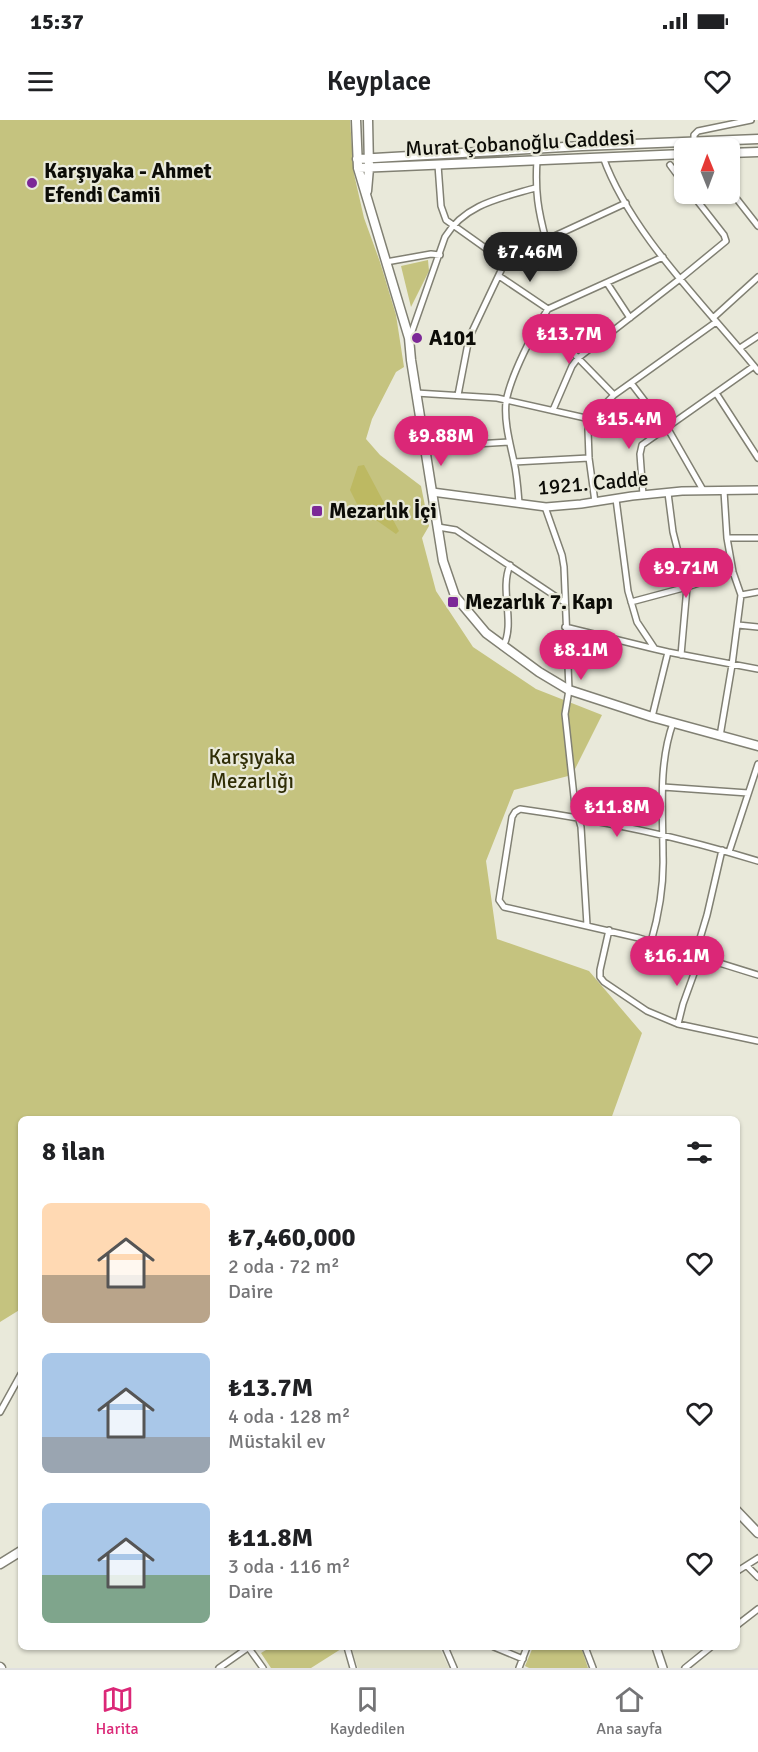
<!DOCTYPE html>
<html lang="tr">
<meta charset="utf-8">
<style>
body{margin:0;font-family:Signika,sans-serif;background:#f6f6f6;color:#202124;height:100vh;display:flex;flex-direction:column;font-size:22px;white-space:nowrap}
*{box-sizing:border-box;margin:0}
p{font-size:20px;color:#757577}
.icon{flex:none;width:33px;height:33px;fill:none;stroke:currentColor;stroke-width:2;stroke-linecap:round;stroke-linejoin:round}
.map{position:relative;flex:1;overflow:hidden}
.drawer{position:absolute;left:18px;top:996px;width:722px;height:534px;display:flex;flex-direction:column;background:#fff;border-radius:9px;box-shadow:0 2px 4px #0004}
.drawer>*{flex:none}
.needle{width:39px;rotate:359deg}
.tools{position:absolute;left:674px;top:18px;display:grid;gap:12px}
.tools a{display:grid;place-items:center;width:66px;height:66px;border-radius:9px;background:#fff;box-shadow:0 2px 4px #0004;font-size:30px}
.price{position:absolute;translate:-50% -51px;padding:0 14px;border-radius:21px;background:#db2777;color:#fff;font-size:20px;line-height:39px;filter:drop-shadow(0 2px 3px #0008)}
.price::after{content:'';position:absolute;left:50%;top:36px;width:18px;height:14px;margin-left:-9px;background:inherit;clip-path:polygon(0 0,100% 0,50% 100%)}
.price.current{background:#222;color:#fff}
ul{padding:0;list-style:none}
li{display:flex;align-items:center;gap:18px;height:150px;padding:0 24px}
li span{display:grid;place-items:center;flex:none;width:168px;height:120px;border-radius:9px;color:#555}
li>.icon{margin-inline-start:auto}
span .icon{width:72px;height:72px;fill:#fffc;stroke-width:1}
li b{font-size:26px}
h2{display:flex;justify-content:space-between;align-items:center;height:72px;padding:0 24px;font-size:26px}
.status{display:flex;justify-content:space-between;align-items:center;height:42px;padding:0 30px;background:#fff;direction:ltr}
.status svg{height:16px;fill:currentColor}
header{display:flex;justify-content:space-between;align-items:center;height:78px;padding:0 24px;background:#fff;font-size:27px;font-weight:600}
.tab-bar{display:flex;justify-content:space-around;align-items:center;height:84px;border-top:2px solid #e0e0e0;background:#fff;font-size:16px;color:#757577}
.tab-bar a{display:grid;justify-items:center;gap:3px}
.tab-bar .current{color:#db2777}
.map>svg:first-child{display:block}
.built{fill:#dfdfc8}
.green{fill:#c5c37f}
.forest{fill:#bdb962}
.lines{fill:none;stroke-linecap:round;stroke-linejoin:round}
.minor-casing{stroke:#818073;stroke-width:8}
.tertiary-casing{stroke:#818073;stroke-width:10}
.secondary-casing{stroke:#818073;stroke-width:11}
.minor{stroke:#fff;stroke-width:5}
.tertiary{stroke:#fff;stroke-width:7}
.secondary{stroke:#fff;stroke-width:8}
.poi-dot{fill:#7c2897;stroke:#e9e9da;stroke-width:2}
.labels{text-anchor:middle;dominant-baseline:central;stroke-width:4.5;stroke-linejoin:round;paint-order:stroke}
.street-label{font-size:21px;fill:#0c0c07;stroke:#e9e9da}
.poi-label{font-size:21px;font-weight:bold;fill:#0c0c07;stroke:#e9e9da;text-anchor:start}
.park-label{font-size:21px;fill:#302e06;stroke:#e9e9da}
</style>
<div class="status"><b>15:37</b><svg viewBox="0 0 49 12"><path d="M0 12V9h3v3zM5 12V6h3v6zM10 12V3h3v9zM15 12V0h3v12zM26 1h20v11H26zM47 4h2v5h-2z"/></svg></div>
<header><svg class="icon" aria-label="menu" viewBox="0 0 24 24"><path d="M4 6h16M4 12h16M4 18h16"/></svg>Keyplace<svg class="icon" aria-label="heart" viewBox="0 0 24 24"><path d="M12 20l-8-8c-3-5 5-10 8-4 3-6 11-1 8 4z"/></svg></header>
<div class="map">
<svg width="758" height="1548" viewBox="0 0 758 1548">
<rect width="100%" height="100%" fill="#e9e9da"/>
<path class="built" d="M351,1527H439L449,1548H358Z"/>
<path class="green" d="M0,0H350L354,54L364,98L380,142L396,195L404,247L396,252L372,299L366,319L380,335L421,366L429,406L422,418L436,471L473,527L536,569L602,595L572,655L514,670L486,741L497,819L589,851L642,913L611,999H21V1189L0,1202Z
M428,140L429,151L411,187L401,146Z
M271,1527H340L341,1529L311,1548H271L261,1533Z
M533,1527H581L588,1548H529L525,1546Z"/>
<path class="forest" d="M364,345L399,411L396,414L359,388L350,370L358,346Z"/>
<g class="lines">
<defs>
<path id="minor" d="M698,28L694,22V15L698,11L751,0
M603,37C631,115 707,187 758,251
M537,40C535,72 538,90 546,120
M438,45L441,86L446,100L505,142
M670,45L684,64
M729,69L758,106
M386,142L431,134L440,135
M499,156L548,189
M607,163L630,198
M713,198L758,157
M541,200L614,275
M410,217L445,117C465,84 501,78 535,68
M740,228L758,216
M631,263L663,305L668,309L703,370
M416,273L497,278L590,299
M716,273L758,338
M458,275L469,218L505,142L546,120L626,83
M553,290L572,246L578,238L681,158L726,121L724,115L692,74
M425,327L509,322
M514,342L589,338
M668,373L673,412L687,467L681,535
M643,375L640,334L642,325L754,246
M616,379L628,471L637,502L655,529L668,532L652,597
M595,382L589,338L588,310L590,299L614,275L716,202
M519,383C518,370 517,355 514,342C510,323 504,302 506,282C510,257 534,210 548,189L663,137
M545,387L562,435L564,447L569,570L565,594L575,686L581,707L587,805
M438,407L456,410L564,482
M727,418H758
M741,475L758,472
M631,482L687,467L733,452
M738,505L758,507
M565,507L655,529
M503,527C516,502 499,471 510,445
M668,532L758,549
M720,616L732,545L741,475L733,452L727,418L724,371
M663,667L748,673
M729,732L758,644
M758,741C680,717 600,700 520,689L515,692L512,697L499,780L504,787L639,818L758,855
M609,810L600,850V857L604,862L647,891L678,904L758,921
M651,822C659,794 664,764 663,735C663,691 658,645 673,603
M695,835L707,795L722,730
M678,904L683,884L700,837
M0,1292L21,1254
M747,1446L758,1457
M736,1452L758,1438
M736,1506L758,1489
M248,1527L263,1548
M347,1527L353,1548
M445,1527L454,1548
M494,1527L523,1539
M585,1527L593,1548
M219,1548L249,1527
M519,1548L527,1527
M685,1548L711,1527"/>
<path id="tertiary" d="M432,372L546,387L581,384L632,376L682,371L758,370
M656,1527L663,1548"/>
<path id="secondary" d="M356,0L358,48L409,218L411,240L443,441L455,476L486,513L539,552L569,570L652,597L758,626
M729,33L758,32
M357,39L582,26L758,19
M358,48L684,34
M367,71L369,48L368,0
M736,1390L758,1413
M0,1444L21,1431
M0,1547L1,1548"/>
</defs>
<use href="#minor" class="minor-casing"/>
<use href="#tertiary" class="tertiary-casing"/>
<use href="#secondary" class="secondary-casing"/>
<use href="#minor" class="minor"/>
<use href="#tertiary" class="tertiary"/>
<use href="#secondary" class="secondary"/>
</g>
<g class="poi-dot">
<circle cx="32" cy="63" r="6"/>
<circle cx="417" cy="218" r="6"/>
<rect x="311" y="385" width="12" height="12" rx="3"/>
<rect x="447" y="476" width="12" height="12" rx="3"/>
</g>
<g class="labels">
<g class="street-label">
<text transform="translate(520 23) rotate(-3)">Murat Çobanoğlu Caddesi</text>
<text transform="translate(593 363) rotate(-5)">1921. Cadde</text>
</g>
<g class="poi-label">
<text x="44" y="51">Karşıyaka - Ahmet<tspan x="44" dy="24">Efendi Camii</tspan></text>
<text x="429" y="218">A101</text>
<text x="329" y="391">Mezarlık İçi</text>
<text x="465" y="482">Mezarlık 7. Kapı</text>
</g>
<g class="park-label">
<text x="252" y="637">Karşıyaka<tspan x="252" dy="24">Mezarlığı</tspan></text>
</g>
</g>
</svg>
<div class="tools">
<a><svg class="needle" viewBox="-14 -14 28 28"><path d="M0-13l5 13h-10z" fill="#e53935"/><path d="M0 13l5-13h-10z" fill="#757577"/></svg></a>
</div>
<b class="price current" style="left:530px;top:163px">₺7.46M</b>
<b class="price" style="left:569px;top:245px">₺13.7M</b>
<b class="price" style="left:629px;top:330px">₺15.4M</b>
<b class="price" style="left:441px;top:347px">₺9.88M</b>
<b class="price" style="left:686px;top:479px">₺9.71M</b>
<b class="price" style="left:581px;top:561px">₺8.1M</b>
<b class="price" style="left:617px;top:718px">₺11.8M</b>
<b class="price" style="left:677px;top:867px">₺16.1M</b>
<section class="drawer">
<h2>8 ilan<svg class="icon" aria-label="filters" viewBox="0 0 24 24"><path d="M4 7h16M4 17h16"/><circle cx="9" cy="7" r="2"/><circle cx="15" cy="17" r="2"/></svg></h2>
<ul>
<li><span style="background:linear-gradient(#ffd9b3 60%,#b9a48a 0)"><svg class="icon" aria-label="home" viewBox="0 0 24 24"><path d="M3 11l9-7 9 7M6 9v11h12V9"/></svg></span><div><b>₺7,460,000</b><p>2 oda · 72 m²</p><p>Daire</p></div><svg class="icon" aria-label="heart" viewBox="0 0 24 24"><path d="M12 20l-8-8c-3-5 5-10 8-4 3-6 11-1 8 4z"/></svg></li>
<li><span style="background:linear-gradient(#a9c7e8 70%,#9aa5b1 0)"><svg class="icon" aria-label="home" viewBox="0 0 24 24"><path d="M3 11l9-7 9 7M6 9v11h12V9"/></svg></span><div><b>₺13.7M</b><p>4 oda · 128 m²</p><p>Müstakil ev</p></div><svg class="icon" aria-label="heart" viewBox="0 0 24 24"><path d="M12 20l-8-8c-3-5 5-10 8-4 3-6 11-1 8 4z"/></svg></li>
<li><span style="background:linear-gradient(#a9c7e8 60%,#7fa58c 0)"><svg class="icon" aria-label="home" viewBox="0 0 24 24"><path d="M3 11l9-7 9 7M6 9v11h12V9"/></svg></span><div><b>₺11.8M</b><p>3 oda · 116 m²</p><p>Daire</p></div><svg class="icon" aria-label="heart" viewBox="0 0 24 24"><path d="M12 20l-8-8c-3-5 5-10 8-4 3-6 11-1 8 4z"/></svg></li>
</ul>
</section>
</div>
<nav class="tab-bar">
<a class="current"><svg class="icon" aria-label="map" viewBox="0 0 24 24"><path d="M3 6l6-2 6 2 6-2v14l-6 2-6-2-6 2zM9 4v14M15 6v14"/></svg>Harita</a>
<a><svg class="icon" aria-label="saved" viewBox="0 0 24 24"><path d="M7 4h10v16l-5-4-5 4z"/></svg>Kaydedilen</a>
<a><svg class="icon" aria-label="home" viewBox="0 0 24 24"><path d="M3 11l9-7 9 7M6 9v11h12V9"/></svg>Ana sayfa</a>
</nav>
